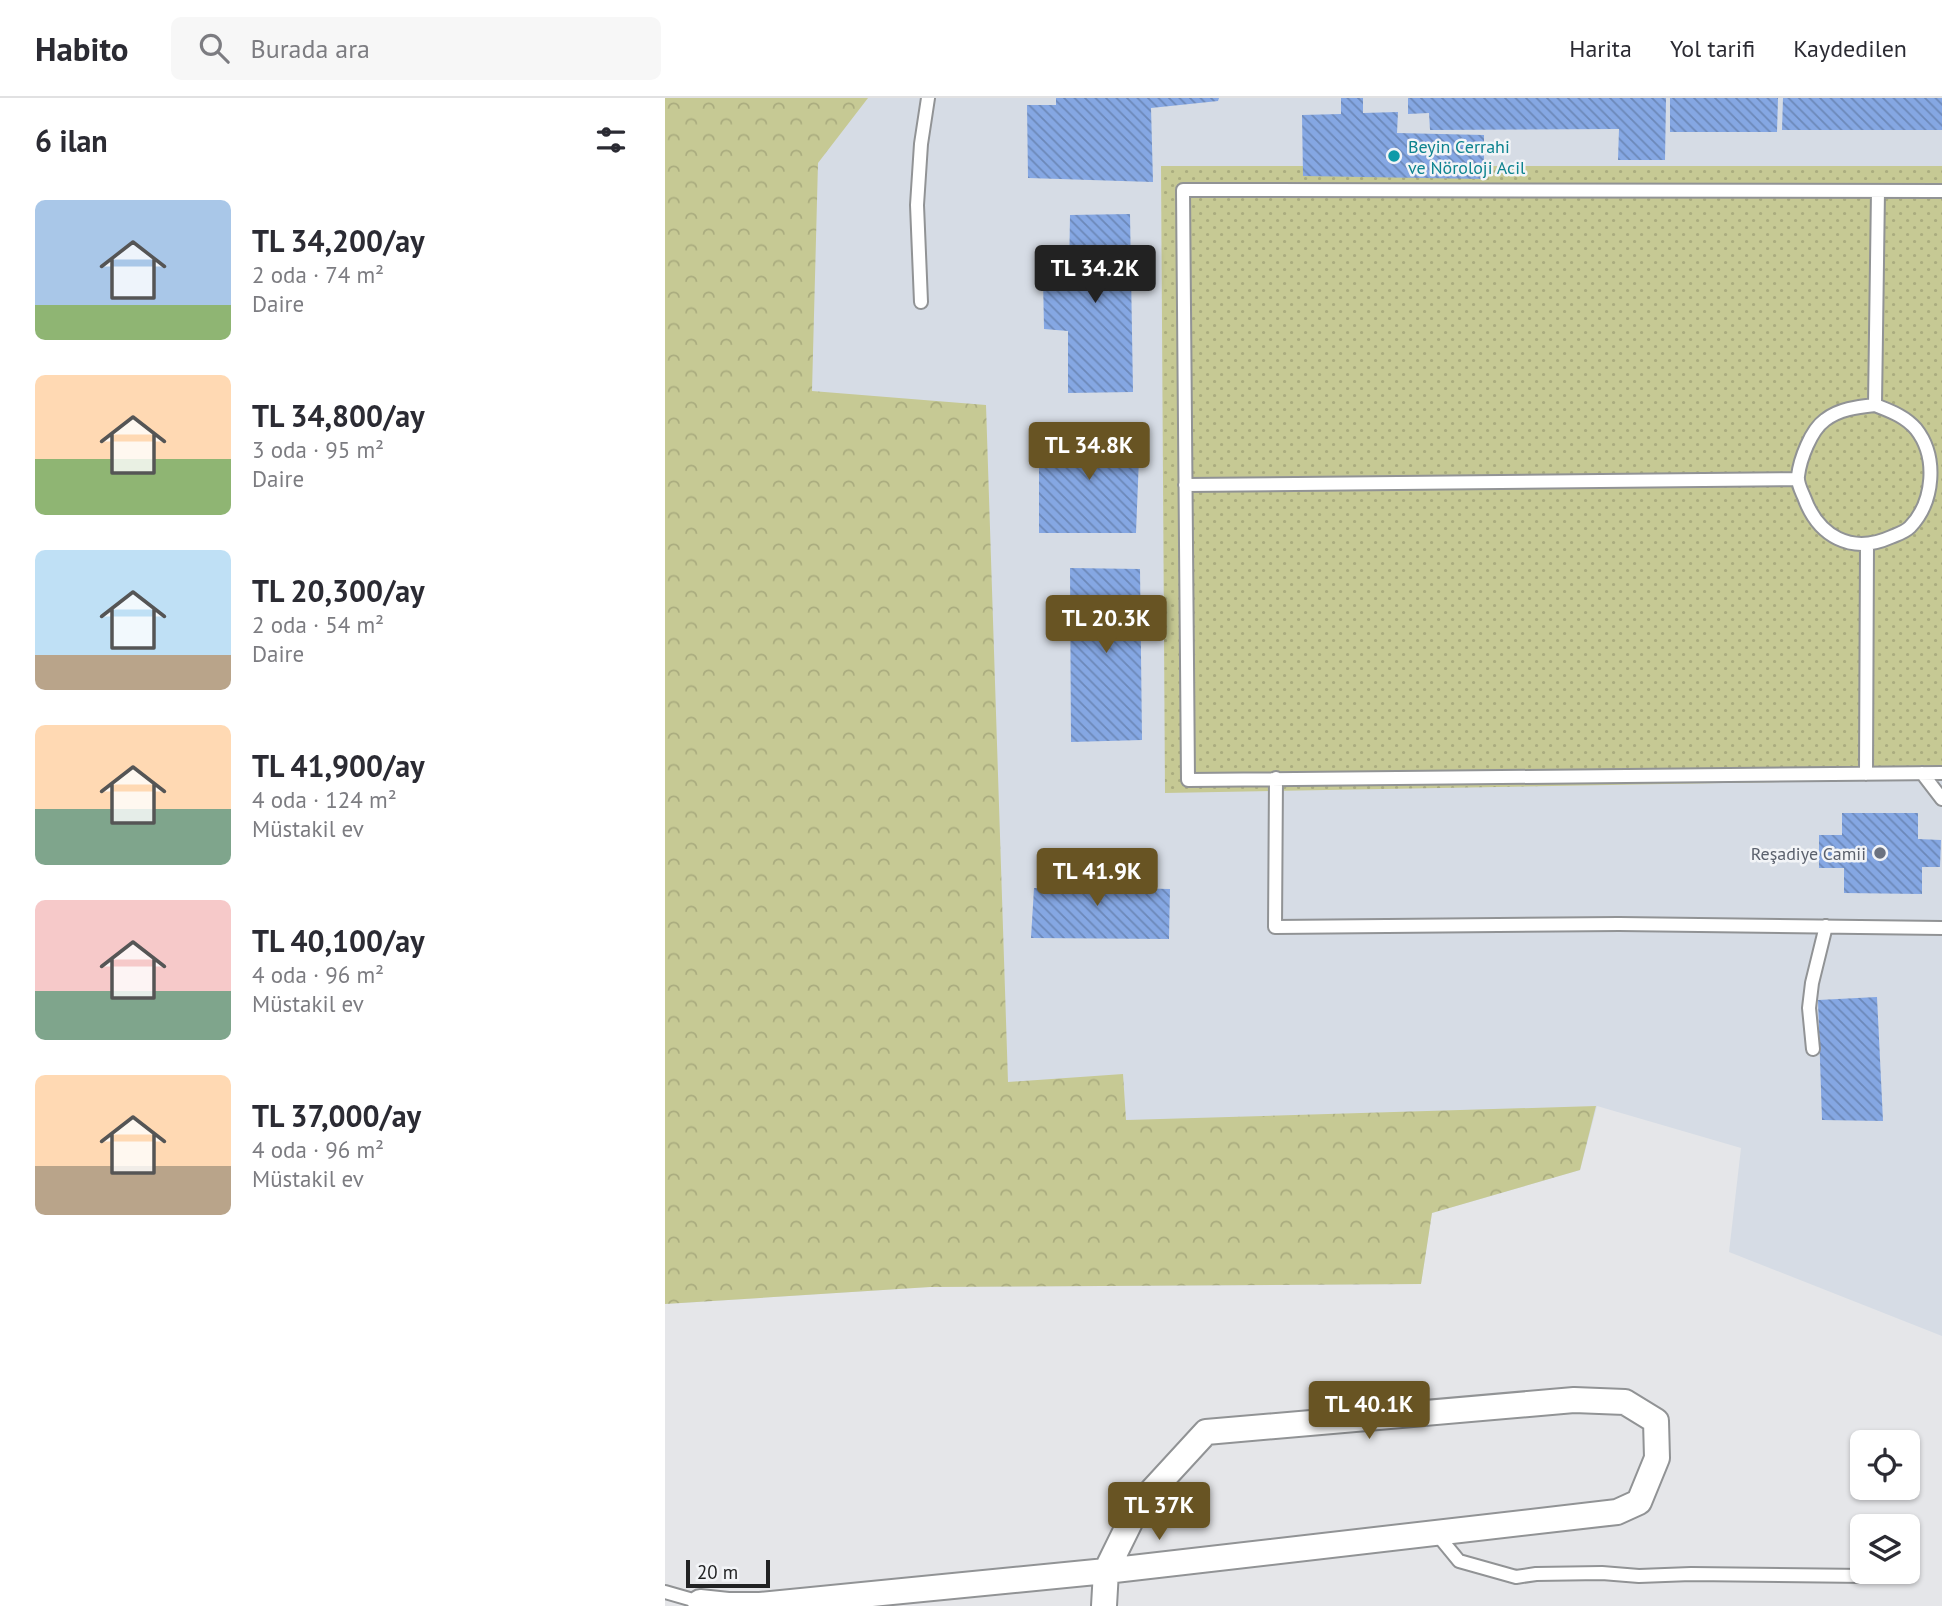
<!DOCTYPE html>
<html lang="tr">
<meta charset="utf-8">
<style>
body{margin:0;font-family:"PT Sans",sans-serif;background:#f7f7f7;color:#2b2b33;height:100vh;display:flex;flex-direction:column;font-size:26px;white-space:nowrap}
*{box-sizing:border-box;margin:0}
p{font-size:23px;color:#7c7c81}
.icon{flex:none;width:38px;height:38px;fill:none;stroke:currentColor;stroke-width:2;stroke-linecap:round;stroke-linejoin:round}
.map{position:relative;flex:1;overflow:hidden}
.drawer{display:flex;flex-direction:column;background:#fff;width:665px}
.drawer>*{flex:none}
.tools{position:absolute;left:1185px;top:1332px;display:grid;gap:14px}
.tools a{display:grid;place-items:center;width:70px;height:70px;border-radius:10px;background:#fff;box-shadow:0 2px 5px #0004;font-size:35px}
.scale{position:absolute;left:21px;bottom:18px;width:84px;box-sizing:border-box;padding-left:7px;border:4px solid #212223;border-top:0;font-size:19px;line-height:24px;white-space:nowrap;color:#212223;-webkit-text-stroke:5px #f2f4f7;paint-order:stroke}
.price{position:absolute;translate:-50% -60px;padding:0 16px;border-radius:7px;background:#685423;color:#fff;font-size:23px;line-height:46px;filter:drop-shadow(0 2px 4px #0008)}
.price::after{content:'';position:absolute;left:50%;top:42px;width:21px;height:16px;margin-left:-10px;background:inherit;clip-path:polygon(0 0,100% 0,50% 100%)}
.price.selected{background:#222;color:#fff}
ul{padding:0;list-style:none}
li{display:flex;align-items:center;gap:21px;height:175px;padding:0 35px}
li span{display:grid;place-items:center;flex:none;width:196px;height:140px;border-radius:10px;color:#555}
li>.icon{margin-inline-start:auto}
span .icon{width:84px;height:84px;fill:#fffc;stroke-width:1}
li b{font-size:30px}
h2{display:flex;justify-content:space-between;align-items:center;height:84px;padding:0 35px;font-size:30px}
header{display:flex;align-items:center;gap:42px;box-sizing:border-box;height:98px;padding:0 35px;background:#fff;border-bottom:2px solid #e1e1e2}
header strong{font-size:33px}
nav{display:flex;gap:38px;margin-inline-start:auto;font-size:24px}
.search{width:490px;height:63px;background:#f7f7f7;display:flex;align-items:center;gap:18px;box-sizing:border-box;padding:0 24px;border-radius:10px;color:#7c7c81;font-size:26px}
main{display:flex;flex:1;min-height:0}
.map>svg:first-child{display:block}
.built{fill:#d6dce5}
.grass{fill:url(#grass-dots)}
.forest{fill:url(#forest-crowns)}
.building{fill:url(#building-back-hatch)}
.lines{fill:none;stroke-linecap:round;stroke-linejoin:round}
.lane-casing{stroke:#919395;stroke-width:16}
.street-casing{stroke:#919395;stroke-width:28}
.lane{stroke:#fff;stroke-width:12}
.street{stroke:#fff;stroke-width:24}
.culture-dot{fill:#0f9aa8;stroke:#f2f4f7;stroke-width:2.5}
.worship-dot{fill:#6b7280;stroke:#f2f4f7;stroke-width:2.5}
.labels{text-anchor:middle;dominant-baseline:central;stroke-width:5;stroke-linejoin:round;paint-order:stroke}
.culture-label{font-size:18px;fill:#0d838f;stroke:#f2f4f7;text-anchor:start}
.worship-label{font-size:18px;fill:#5b616d;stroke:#f2f4f7;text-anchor:end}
</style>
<header>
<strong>Habito</strong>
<div class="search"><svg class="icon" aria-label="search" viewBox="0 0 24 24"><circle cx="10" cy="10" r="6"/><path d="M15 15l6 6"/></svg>Burada ara</div>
<nav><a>Harita</a><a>Yol tarifi</a><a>Kaydedilen</a></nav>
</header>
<main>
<section class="drawer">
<h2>6 ilan<svg class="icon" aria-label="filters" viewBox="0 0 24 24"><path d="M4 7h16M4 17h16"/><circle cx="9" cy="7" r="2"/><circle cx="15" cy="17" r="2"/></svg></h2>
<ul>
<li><span style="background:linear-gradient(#a9c7e8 75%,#8fb573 0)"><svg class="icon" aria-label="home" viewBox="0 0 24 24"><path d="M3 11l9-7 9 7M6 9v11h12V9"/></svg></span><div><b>TL 34,200/ay</b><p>2 oda · 74 m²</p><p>Daire</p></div></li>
<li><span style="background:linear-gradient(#ffd9b3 60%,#8fb573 0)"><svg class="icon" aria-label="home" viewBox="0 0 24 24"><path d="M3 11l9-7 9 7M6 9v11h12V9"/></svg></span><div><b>TL 34,800/ay</b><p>3 oda · 95 m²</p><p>Daire</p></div></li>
<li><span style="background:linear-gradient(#bfe0f5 75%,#b9a48a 0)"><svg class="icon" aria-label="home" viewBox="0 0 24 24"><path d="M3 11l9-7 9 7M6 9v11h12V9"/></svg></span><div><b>TL 20,300/ay</b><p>2 oda · 54 m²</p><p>Daire</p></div></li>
<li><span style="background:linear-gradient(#ffd9b3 60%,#7fa58c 0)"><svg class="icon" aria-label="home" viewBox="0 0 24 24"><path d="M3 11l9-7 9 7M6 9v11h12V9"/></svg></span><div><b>TL 41,900/ay</b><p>4 oda · 124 m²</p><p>Müstakil ev</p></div></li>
<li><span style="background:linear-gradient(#f6c9c9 65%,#7fa58c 0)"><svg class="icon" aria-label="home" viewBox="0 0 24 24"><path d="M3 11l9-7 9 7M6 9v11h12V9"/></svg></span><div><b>TL 40,100/ay</b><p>4 oda · 96 m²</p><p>Müstakil ev</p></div></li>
<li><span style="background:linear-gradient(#ffd9b3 65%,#b9a48a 0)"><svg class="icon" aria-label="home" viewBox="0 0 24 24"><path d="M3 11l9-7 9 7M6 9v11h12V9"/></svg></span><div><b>TL 37,000/ay</b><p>4 oda · 96 m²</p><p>Müstakil ev</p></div></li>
</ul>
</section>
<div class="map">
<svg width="1277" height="1508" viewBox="0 0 1277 1508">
<defs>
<pattern id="grass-dots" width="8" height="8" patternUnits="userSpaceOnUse" patternTransform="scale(1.75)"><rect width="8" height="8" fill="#c6c994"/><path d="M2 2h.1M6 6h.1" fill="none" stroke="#aaac7f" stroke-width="1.8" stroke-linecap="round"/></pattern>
<pattern id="forest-crowns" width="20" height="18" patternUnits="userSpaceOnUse" patternTransform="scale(1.75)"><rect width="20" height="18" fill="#c6c994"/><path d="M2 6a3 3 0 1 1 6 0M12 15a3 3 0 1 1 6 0" fill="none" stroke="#aaac7f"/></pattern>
<pattern id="building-back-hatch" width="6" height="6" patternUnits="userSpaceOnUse" patternTransform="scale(1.75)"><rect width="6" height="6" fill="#85a7e3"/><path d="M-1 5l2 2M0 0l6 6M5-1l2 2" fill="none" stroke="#6c88b8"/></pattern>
</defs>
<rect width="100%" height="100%" fill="#e5e6e9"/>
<path class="built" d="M0,0H1277V1238L1064,1154L1076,1050L932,1008L915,1072L767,1115L756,1186L265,1189L0,1206Z"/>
<path class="grass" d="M496,68H1277V681L500,695Z"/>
<path class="forest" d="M0,0H203L153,65L147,293L321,307L343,984L458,976L461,1022L931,1008L915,1072L767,1115L756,1186L265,1189L0,1206Z"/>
<path class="building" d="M391,0H554L553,3L486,10L488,84L363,80L362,7H391Z
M676,0H698V15L733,14L732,35L819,37V81L638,78L637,17L676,16Z
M743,0H1001L1000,62H953L954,31L765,32L764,15L743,16Z
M1005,0H1113L1112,34H1005Z
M1118,0H1277V32H1117Z
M465,116L468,294L403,295V233L379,231L378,179L404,180L405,117Z
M374,334H475L471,435H374Z
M405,470L475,471L477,642L406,644Z
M1177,715H1253V741L1276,742L1275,769H1257V796L1179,795V770H1154V737H1177Z
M387,754L412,755L413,789L505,791L504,841L366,840L369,790H384Z
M1212,899L1218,1023L1157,1022L1153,902Z"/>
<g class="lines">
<defs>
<path id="lane" d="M1277,93L518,92L523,682L1277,675
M256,204L252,107L256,46L263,0
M1210,307C1225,313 1240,318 1251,331C1273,359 1269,404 1245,429C1240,434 1233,436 1226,439C1186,457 1153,438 1139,399C1136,392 1132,385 1133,378C1135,361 1146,332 1160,322C1174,311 1192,309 1210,307Z
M1210,307L1213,93
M520,387L1132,381
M1257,675L1277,701
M1201,676L1202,446
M611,680L610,829L954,826L1277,830
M1148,951L1144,910L1147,885L1161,828
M771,1435L794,1463L851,1479L871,1476L937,1475L974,1478L1026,1476L1201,1478
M0,1494L35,1504V1508"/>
<path id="street" d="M35,1504L63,1507H95L441,1473L952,1414L974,1404L992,1360L991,1323L960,1304L909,1302L541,1334L473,1408L441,1473L439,1508"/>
</defs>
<use href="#lane" class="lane-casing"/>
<use href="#street" class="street-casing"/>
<use href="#lane" class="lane"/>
<use href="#street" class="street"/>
</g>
<circle class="culture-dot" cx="729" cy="58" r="7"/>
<circle class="worship-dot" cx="1215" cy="755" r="7"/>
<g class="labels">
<g class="culture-label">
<text x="743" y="48">Beyin Cerrahi<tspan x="743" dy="21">ve Nöroloji Acil</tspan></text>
</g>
<g class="worship-label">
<text x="1201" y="755">Reşadiye Camii</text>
</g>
</g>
</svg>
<div class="tools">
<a><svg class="icon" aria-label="locate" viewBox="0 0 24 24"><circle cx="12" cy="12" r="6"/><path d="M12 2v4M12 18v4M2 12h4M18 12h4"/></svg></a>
<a><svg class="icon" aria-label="layers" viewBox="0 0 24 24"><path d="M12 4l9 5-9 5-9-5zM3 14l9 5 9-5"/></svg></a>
</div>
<div class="scale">20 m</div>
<b class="price selected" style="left:430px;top:207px">TL 34.2K</b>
<b class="price" style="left:424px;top:384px">TL 34.8K</b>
<b class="price" style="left:441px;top:557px">TL 20.3K</b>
<b class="price" style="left:432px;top:810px">TL 41.9K</b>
<b class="price" style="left:704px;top:1343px">TL 40.1K</b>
<b class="price" style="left:494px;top:1444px">TL 37K</b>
</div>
</main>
